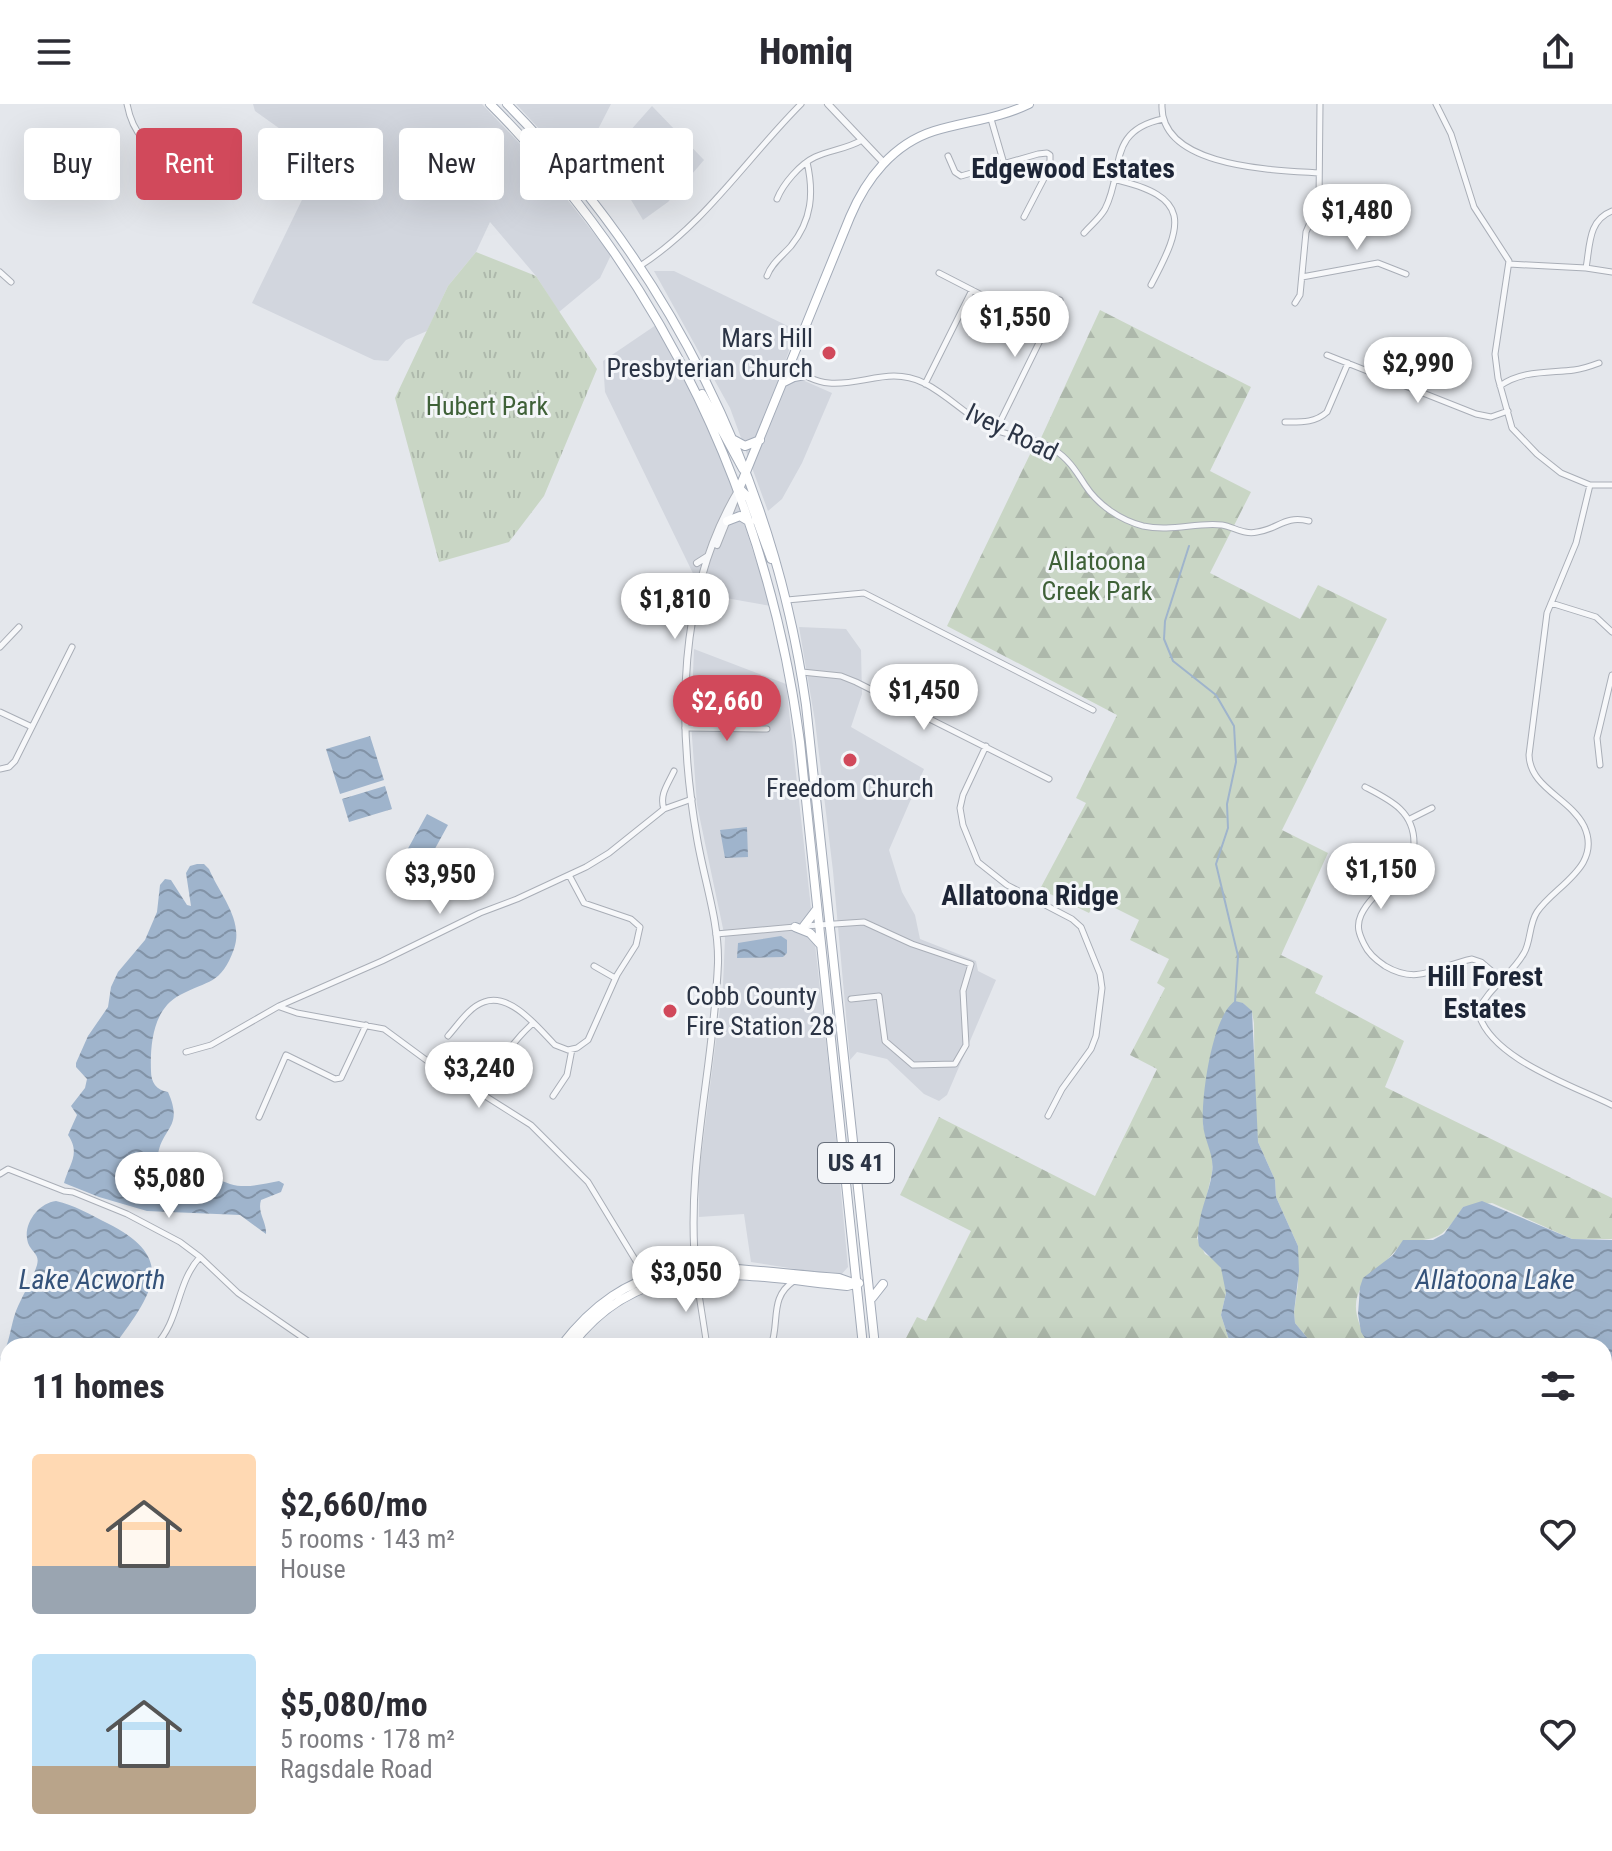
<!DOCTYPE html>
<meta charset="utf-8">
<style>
body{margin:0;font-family:"Roboto Condensed",sans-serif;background:#f7f7f7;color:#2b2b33;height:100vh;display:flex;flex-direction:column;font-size:30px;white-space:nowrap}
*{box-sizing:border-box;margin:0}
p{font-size:26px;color:#7c7c81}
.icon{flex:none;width:44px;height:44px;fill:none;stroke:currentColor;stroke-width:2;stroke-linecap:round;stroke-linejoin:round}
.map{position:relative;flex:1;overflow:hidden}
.drawer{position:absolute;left:0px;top:1234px;width:1612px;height:514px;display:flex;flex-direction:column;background:#fff;border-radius:24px 24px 0 0;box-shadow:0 8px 32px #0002}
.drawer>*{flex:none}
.top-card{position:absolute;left:24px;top:24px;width:800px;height:72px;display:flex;gap:16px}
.price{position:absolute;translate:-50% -68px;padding:0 18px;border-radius:28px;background:#fff;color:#222;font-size:26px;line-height:52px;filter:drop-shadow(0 2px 4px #0008)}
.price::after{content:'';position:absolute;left:50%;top:48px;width:24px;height:18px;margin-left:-12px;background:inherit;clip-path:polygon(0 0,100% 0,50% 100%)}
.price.current{background:#d1495b;color:#fff}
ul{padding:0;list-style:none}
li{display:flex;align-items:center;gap:24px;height:200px;padding:0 32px}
li span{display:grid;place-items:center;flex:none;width:224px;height:160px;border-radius:8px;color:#555}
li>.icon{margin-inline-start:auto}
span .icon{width:96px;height:96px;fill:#fffc;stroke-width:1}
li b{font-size:34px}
h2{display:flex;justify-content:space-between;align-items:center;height:96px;padding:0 32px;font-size:34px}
.pill{padding:0 28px;border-radius:8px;background:#fff;box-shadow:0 8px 32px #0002;font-size:28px;line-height:72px}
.pill.current{background:#d1495b;color:#fff}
header{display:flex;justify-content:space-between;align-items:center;height:104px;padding:0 32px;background:#fff;font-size:36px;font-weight:800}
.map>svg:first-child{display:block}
.built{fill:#d2d6de}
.forest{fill:url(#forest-firs)}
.park{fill:url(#park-tufts)}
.water{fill:url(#water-waves)}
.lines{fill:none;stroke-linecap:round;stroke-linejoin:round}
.stream{stroke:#9fb4cc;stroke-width:2}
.minor-casing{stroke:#a9aeb7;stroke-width:7}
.tertiary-casing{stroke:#a9aeb7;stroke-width:8}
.primary-casing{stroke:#a3abb8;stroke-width:10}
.minor{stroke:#f7f8fa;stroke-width:5}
.tertiary{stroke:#f7f8fa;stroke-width:6}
.primary{stroke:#fff;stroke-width:8}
.poi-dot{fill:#d1495b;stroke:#f4f6f9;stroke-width:3}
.labels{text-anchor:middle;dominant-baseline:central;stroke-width:6;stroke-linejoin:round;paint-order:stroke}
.shield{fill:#f4f6f9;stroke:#676e7b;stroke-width:2}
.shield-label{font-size:24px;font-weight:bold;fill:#2b3445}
.poi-label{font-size:26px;fill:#2b3445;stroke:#f4f6f9;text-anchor:end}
.park-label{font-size:26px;fill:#3f6138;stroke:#f4f6f9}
.street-label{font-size:26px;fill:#2b3445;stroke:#f4f6f9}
.neighbourhood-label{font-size:28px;font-weight:bold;fill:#1d2536;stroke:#f4f6f9}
.water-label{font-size:28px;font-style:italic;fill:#34527a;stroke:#f4f6f9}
</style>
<header><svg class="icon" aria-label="menu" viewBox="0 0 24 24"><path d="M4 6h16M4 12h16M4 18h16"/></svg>Homiq<svg class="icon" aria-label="share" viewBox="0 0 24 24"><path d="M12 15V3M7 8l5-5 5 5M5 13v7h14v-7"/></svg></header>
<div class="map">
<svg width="1612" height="1747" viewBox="0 0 1612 1747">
<defs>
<pattern id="forest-firs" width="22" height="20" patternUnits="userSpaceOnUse" patternTransform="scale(2)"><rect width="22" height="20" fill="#c9d6c5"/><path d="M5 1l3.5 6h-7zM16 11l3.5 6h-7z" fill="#adb8ab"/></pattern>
<pattern id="park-tufts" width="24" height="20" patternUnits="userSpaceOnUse" patternTransform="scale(2)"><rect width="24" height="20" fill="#c9d6c5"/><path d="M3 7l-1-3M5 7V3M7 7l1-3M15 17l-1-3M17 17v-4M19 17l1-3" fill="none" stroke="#adb8ab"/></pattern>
<pattern id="water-waves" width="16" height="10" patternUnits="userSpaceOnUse" patternTransform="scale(2)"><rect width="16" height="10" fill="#9fb4cc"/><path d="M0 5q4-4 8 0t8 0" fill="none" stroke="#8293a7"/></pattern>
</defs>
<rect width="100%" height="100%" fill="#e4e7ec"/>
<path class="built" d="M253,0H482L540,61L611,151L600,174L559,208L536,172L490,118L476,148L448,182L427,227L406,236L388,257L374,256L252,199L314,71L318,52L255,7Z
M516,0H611L592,37L570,58Z
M652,2L704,56L668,98L643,116L606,54Z
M654,167H674L796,226L782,267L832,289L802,359L782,395L768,407L730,304Z
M656,221L698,300L726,365L771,502L703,490L605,288L603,257Z
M799,523L846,525L861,546L862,590L851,623L924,665L889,746L902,788L915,811L920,835L976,857L978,867L996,876L947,991L939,997L924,990L887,955L857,948L850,956L833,767L815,617Z
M694,545L786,580L832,992L848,1163L840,1172L751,1158L744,1110L699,1113V1069L723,881L725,834L697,701L691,619Z"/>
<path class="forest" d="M1100,206L1251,283L1210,367L1251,388L1210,469L1300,515L1318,481L1387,515L1282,726L1328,749L1281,851L1323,872L1315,889L1404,937L1385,983L1612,1094V1135H1572L1492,1099L1463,1103C1443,1134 1439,1136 1403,1137C1375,1177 1334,1181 1370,1242H1314L1295,1219L1294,1208L1298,1180V1142L1276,1093L1275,1076L1258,1038L1255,1017L1254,919L1252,908L1243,899L1203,1021L1213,1054L1212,1069L1197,1134L1205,1150L1214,1155L1221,1164L1225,1176L1226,1189L1221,1211L1231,1242H967L957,1237L954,1242H916L905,1236L917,1213L926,1217L971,1127L900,1091L939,1013L1095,1092L1157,965L1130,951L1165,884L1157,879L1169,855L1130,836L1139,816L1097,795L1089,809L1040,785L1086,699L1076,694L1117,611L947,522L1034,342L1042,344L1045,336L1041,334Z"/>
<path class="park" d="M476,148L536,172L597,265L544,392L509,438L439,458L395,294L448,182Z
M858,1740H991L995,1747H855Z"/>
<path class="water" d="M370,632L384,676L340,690L326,645Z
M385,682L392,705L349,718L342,695Z
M427,710L448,721L426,761L405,750Z
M747,723L748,753L725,754L720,726Z
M197,760H204L209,765C220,791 244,816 234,845C221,881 208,876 180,891C153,905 150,940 151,967C151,978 156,986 168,988C184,1024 162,1023 158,1051C157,1063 178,1077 188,1078C196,1079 204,1073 212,1074C218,1075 224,1078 230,1080C246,1085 262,1080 279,1077L284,1080L281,1088L261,1096C257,1109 267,1118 266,1130L240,1111L147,1107L99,1093L64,1079C69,1060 81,1050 68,1031L77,1011L71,1002L85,984L87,975L76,963V959L88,932L108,903L111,883L118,868L145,836L157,808L160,781L165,775L171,776L187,801L191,802L186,769L190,762Z
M781,832L787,836V849L783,853L737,854L738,839Z
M1235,897L1243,899L1252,907L1258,1038L1275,1076L1276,1093L1298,1142L1299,1167L1294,1208L1295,1219L1314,1242H1231L1221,1211L1226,1189L1221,1164L1199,1142C1194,1117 1209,1092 1212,1069C1215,1051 1204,1037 1203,1020C1201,993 1212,912 1235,897Z
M56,1097C74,1101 91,1111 107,1119C180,1155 151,1191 114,1242H8V1600H0V1255C10,1240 10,1223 16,1207C22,1192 32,1177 37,1161C40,1150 32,1149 28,1139C22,1121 38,1099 56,1097Z
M1482,1097L1572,1135L1612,1136V1337L1604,1334V1242H1370L1361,1228L1358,1210L1360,1183L1363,1174L1393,1151L1403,1136H1433L1444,1130L1463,1103Z
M104,1740H443L446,1747H96Z
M1127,1740H1234L1231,1747H1124Z"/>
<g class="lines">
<path class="stream" d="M1189,442L1165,517L1164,535L1173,557L1216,591L1234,622L1236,658L1227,700L1228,724L1216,760L1238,852L1235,898"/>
<defs>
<path id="minor" d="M127,0C133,31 148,45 177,55
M1162,0C1159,64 1275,66 1319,69
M1436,0L1451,30L1474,103L1509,157L1495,250L1498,274L1512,324L1537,350L1561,369L1590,381H1612
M991,15L1007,70
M948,52L955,68L961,72L1038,50L1047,49L1050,51V63L1024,113
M1113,75C1192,93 1184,119 1151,181
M777,95C783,80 800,60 815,53C830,46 847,45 862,36
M1084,129C1091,121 1100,114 1105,105C1125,66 1106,27 1163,15
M1509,160L1586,164C1590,142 1588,116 1612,107
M640,162C705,120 747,54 801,0
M1586,164L1612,168
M0,168L11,178
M939,169L1046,224
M767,172C771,160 782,152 791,142C812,116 814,89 807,58
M1302,173L1378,159L1406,170
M1295,199L1300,191L1306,128L1319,98L1320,0
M1327,251L1476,310L1491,313L1508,307
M790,263C802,270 815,278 829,279C863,282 889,262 924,279C950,292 969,315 995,326C1014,333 1036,334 1053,345C1068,354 1076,367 1085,381C1098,401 1120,416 1143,422C1172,428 1196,418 1222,421C1234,423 1244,431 1257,428C1279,425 1284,411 1309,417
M925,280L972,186
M1500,282C1521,266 1551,269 1574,266C1583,265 1591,262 1599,259
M1285,318C1301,318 1315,319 1327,308L1348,259
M996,326L1060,196
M1590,381L1576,439L1547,509L1529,651C1530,684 1570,694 1584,722C1603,763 1554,782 1537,808C1529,820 1531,837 1524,849C1512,871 1489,883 1478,907C1488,954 1574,982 1612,1001
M787,496L864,489L1093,606
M1551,499L1596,513L1612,528
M0,543L19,523
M802,568L841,572L856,578L1049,675
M0,608L32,623
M685,624L767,625
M986,642L963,691L960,704L963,721L978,758L1007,781L1072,815L1081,823L1100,870L1102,884L1096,932L1091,945L1062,985L1048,1012
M1600,661L1597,634L1612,571
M0,665L9,663L15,657L72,543
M1365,683C1390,696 1414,707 1414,739C1413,748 1410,760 1403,766C1388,781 1370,792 1361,811C1356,822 1359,830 1364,840C1368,849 1376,856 1385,862C1419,882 1437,862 1472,855L1481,858L1501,875
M664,705C659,691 668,680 674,667
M1410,715L1432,704
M805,822L864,818L912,840L971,860L963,887L966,941L955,960L913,961L885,937L879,892L851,895
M716,830L795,823
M594,862L615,874
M280,903L297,909L384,925L460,981L482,990L531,1021L588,1078L642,1167L651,1171
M448,932C458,921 469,903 484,898C511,888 539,925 555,941L568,946L577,944L588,936L617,871L636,841L640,823L631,815L584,799L569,771
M186,948L211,941L279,902L382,857L480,809L517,795L586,763L609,749L664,705L692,695
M482,990C496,963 510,940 533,919
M553,992L567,971L572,945
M259,1013L286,951L335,975L341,974L366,921
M0,1070L8,1065L64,1087L73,1088L127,1110L180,1138L200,1153L238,1189L315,1242
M696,1171L707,1242
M155,1242C180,1217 176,1179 200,1153
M771,1242C780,1218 769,1193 794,1177
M1604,1443L1609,1433
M1604,1570L1612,1574"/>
<path id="tertiary" d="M828,0L884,59
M717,441L735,396
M697,459L708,452
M696,1168C685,1064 714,963 718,859C719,817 704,776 697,734C677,619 677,488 739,385"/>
<path id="primary" d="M490,0C663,172 768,397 800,638L863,1242
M507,0C669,163 774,374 806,601L875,1242
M784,278L794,273L805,271
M702,290L743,365
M734,336L745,342L760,336
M739,385L850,113C866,75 893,40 934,27C967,17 998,15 1029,0
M740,385L749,394L771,455
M727,417L740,412L750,418
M804,822L817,805
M795,823L810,829L820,840
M695,1153L710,1161
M872,1194L883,1180
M561,1242C642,1136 726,1167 839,1174L853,1179
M571,1242C644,1145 744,1172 847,1182L859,1179
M0,1693L8,1690
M1107,1740L1113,1747
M1115,1740L1121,1747"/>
</defs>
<use href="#minor" class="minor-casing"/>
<use href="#tertiary" class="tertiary-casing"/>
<use href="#primary" class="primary-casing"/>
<use href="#minor" class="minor"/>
<use href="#tertiary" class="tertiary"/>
<use href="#primary" class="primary"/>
</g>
<g class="poi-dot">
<circle cx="829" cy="249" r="8"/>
<circle cx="850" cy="656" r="8"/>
<circle cx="670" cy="907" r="8"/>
</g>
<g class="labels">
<rect class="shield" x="818" y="1039" width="76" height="40" rx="6"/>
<g class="shield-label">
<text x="856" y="1059">US 41</text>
</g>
<g class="poi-label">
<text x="813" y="234">Mars Hill<tspan x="813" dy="30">Presbyterian Church</tspan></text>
<text x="850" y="684" text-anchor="middle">Freedom Church</text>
<text x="686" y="892" text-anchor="start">Cobb County<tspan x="686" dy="30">Fire Station 28</tspan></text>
</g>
<g class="park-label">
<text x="487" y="302">Hubert Park</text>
<text x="1097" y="457">Allatoona<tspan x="1097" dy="30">Creek Park</tspan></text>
</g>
<g class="street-label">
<text transform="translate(1012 328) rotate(26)">Ivey Road</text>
</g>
<g class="neighbourhood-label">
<text x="1073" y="64">Edgewood Estates</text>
<text x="1030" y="791">Allatoona Ridge</text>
<text x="1485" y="872">Hill Forest<tspan x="1485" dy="32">Estates</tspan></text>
</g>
<g class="water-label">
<text x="92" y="1175">Lake Acworth</text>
<text x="1495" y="1175">Allatoona Lake</text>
</g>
</g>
</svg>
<b class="price" style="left:1357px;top:148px">$1,480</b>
<b class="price" style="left:1015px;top:255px">$1,550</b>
<b class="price" style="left:1418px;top:301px">$2,990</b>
<b class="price" style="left:675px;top:537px">$1,810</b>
<b class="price" style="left:924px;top:628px">$1,450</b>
<b class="price current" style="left:727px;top:639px">$2,660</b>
<b class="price" style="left:1381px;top:807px">$1,150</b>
<b class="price" style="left:440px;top:812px">$3,950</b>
<b class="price" style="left:479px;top:1006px">$3,240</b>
<b class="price" style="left:169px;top:1116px">$5,080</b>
<b class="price" style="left:686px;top:1210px">$3,050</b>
<div class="top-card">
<a class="pill">Buy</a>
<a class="pill current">Rent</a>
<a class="pill">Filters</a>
<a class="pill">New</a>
<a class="pill">Apartment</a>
</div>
<section class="drawer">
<h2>11 homes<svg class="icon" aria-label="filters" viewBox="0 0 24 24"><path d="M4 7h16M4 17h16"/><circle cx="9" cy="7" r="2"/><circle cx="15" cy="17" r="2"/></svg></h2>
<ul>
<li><span style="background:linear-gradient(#ffd9b3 70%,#9aa5b1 0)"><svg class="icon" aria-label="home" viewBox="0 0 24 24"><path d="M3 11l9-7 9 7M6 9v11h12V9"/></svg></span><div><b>$2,660/mo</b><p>5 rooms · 143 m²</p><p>House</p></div><svg class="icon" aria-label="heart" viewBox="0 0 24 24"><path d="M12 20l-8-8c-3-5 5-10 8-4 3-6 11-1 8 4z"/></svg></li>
<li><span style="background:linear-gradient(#bfe0f5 70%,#b9a48a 0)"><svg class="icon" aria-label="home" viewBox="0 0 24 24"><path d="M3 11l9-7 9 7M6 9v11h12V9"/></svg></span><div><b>$5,080/mo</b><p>5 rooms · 178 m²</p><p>Ragsdale Road</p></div><svg class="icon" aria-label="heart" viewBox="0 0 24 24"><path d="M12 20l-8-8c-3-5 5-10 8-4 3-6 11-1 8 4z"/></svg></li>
</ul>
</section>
</div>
